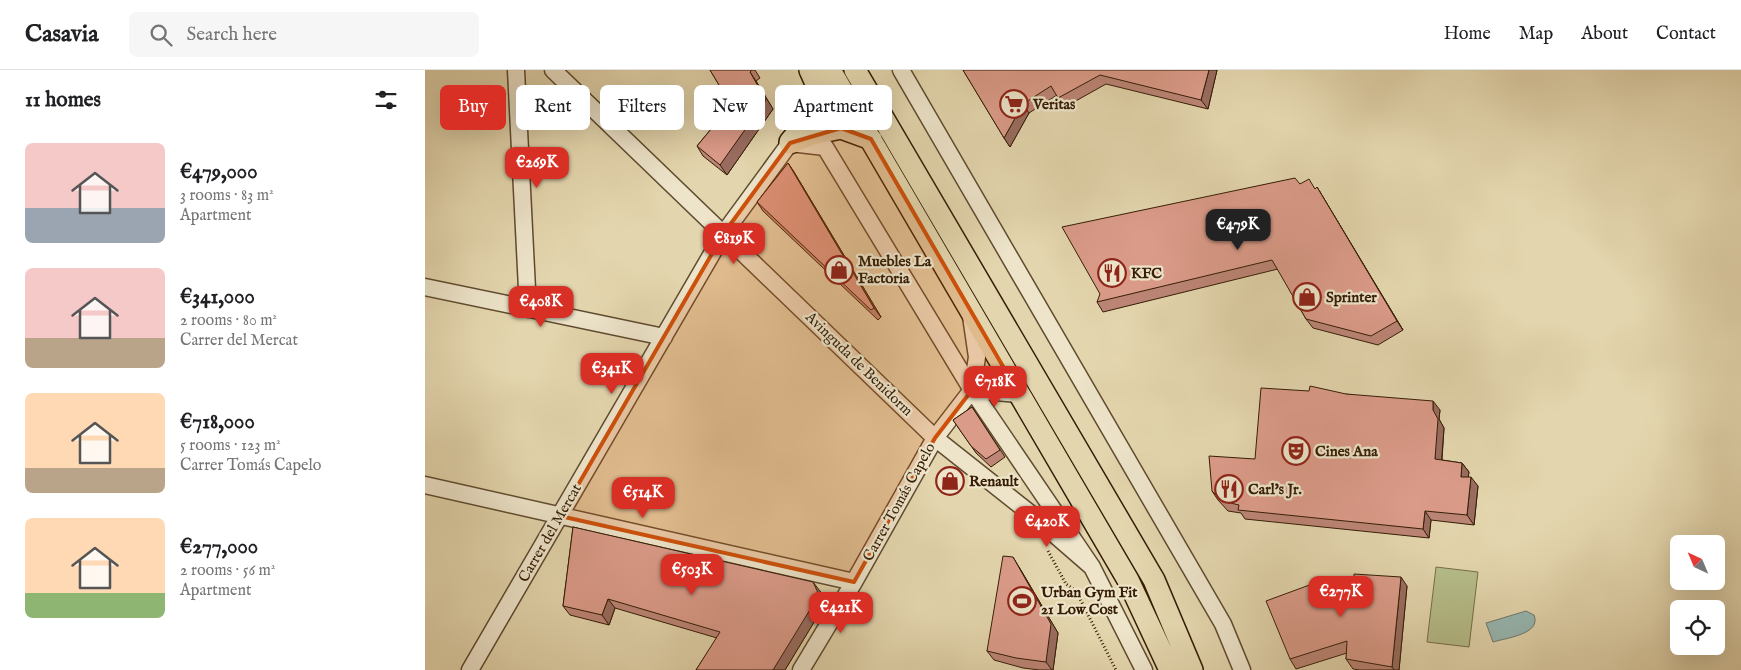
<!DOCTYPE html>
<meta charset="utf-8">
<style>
body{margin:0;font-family:"IM FELL English",serif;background:#f6f6f6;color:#202124;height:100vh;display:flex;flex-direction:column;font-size:19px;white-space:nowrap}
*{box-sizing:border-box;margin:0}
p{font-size:16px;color:#757577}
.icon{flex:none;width:28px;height:28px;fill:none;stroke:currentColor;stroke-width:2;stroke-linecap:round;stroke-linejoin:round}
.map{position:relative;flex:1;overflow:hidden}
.sheet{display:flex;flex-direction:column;background:#fff;width:425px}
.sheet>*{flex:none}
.hud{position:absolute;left:15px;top:15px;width:475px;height:45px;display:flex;gap:10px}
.needle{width:32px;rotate:316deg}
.buttons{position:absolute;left:1245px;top:465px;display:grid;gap:10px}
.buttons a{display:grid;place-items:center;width:55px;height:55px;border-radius:8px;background:#fff;box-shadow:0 5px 20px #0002;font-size:25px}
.price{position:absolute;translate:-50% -42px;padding:0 11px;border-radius:10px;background:#d93025;color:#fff;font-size:16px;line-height:32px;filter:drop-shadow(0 1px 2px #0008)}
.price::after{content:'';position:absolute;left:50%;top:30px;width:15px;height:11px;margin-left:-8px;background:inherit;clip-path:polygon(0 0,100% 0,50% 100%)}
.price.selected{background:#222;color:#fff}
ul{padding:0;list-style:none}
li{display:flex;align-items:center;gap:15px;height:125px;padding:0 25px}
li span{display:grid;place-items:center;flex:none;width:140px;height:100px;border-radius:8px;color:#555}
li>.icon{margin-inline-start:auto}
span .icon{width:60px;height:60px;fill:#fffc;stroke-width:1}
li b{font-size:21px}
h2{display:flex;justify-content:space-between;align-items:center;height:60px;padding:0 25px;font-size:21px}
.tag{padding:0 18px;border-radius:8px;background:#fff;box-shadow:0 5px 20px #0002;font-size:18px;line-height:45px}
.tag.selected{background:#d93025;color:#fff}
header{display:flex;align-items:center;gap:30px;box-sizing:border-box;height:70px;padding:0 25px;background:#fff;border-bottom:1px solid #e0e0e0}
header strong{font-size:24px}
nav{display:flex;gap:28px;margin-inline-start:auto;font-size:18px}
.search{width:350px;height:45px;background:#f6f6f6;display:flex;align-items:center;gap:12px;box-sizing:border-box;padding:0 18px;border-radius:8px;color:#757577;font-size:19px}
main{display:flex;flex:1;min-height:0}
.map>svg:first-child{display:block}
.green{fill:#b5bd89;stroke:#756d47}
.water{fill:#97b7b2;stroke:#70796d}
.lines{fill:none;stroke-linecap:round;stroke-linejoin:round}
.minor-casing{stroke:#604b2f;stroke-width:19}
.major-casing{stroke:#351d05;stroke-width:24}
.path{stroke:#351d05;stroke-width:3;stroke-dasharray:1 2.5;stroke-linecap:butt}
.minor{stroke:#ede4ca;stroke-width:16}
.major{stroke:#e3d5ad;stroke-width:21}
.wall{fill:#bc8576;stroke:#351d05}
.shaded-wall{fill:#996c60;stroke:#351d05}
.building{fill:#db9b89;stroke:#351d05}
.marked{fill:#cd500b;fill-opacity:0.2;stroke:#cd500b;stroke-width:4;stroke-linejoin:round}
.labels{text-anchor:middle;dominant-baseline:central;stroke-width:4.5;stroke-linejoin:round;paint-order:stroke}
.poi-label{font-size:15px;font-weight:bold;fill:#351d05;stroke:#ede4ca;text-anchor:start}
.street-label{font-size:15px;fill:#351d05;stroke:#ede4ca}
</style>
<header>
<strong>Casavia</strong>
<div class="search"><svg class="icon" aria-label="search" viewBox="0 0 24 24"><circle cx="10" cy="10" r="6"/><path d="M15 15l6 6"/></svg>Search here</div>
<nav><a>Home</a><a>Map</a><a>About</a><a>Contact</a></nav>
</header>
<main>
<section class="sheet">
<h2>11 homes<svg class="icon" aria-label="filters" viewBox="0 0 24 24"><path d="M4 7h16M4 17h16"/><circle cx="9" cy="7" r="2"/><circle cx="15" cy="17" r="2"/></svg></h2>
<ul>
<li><span style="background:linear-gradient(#f6c9c9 65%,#9aa5b1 0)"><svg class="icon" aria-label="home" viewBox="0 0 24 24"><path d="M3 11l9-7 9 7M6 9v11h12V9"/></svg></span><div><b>€479,000</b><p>3 rooms · 83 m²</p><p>Apartment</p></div></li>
<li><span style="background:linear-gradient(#f6c9c9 70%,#b9a48a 0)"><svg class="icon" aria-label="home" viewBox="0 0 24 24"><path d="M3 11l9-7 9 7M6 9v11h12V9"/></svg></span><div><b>€341,000</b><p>2 rooms · 80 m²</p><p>Carrer del Mercat</p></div></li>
<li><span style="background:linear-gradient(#ffd9b3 75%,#b9a48a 0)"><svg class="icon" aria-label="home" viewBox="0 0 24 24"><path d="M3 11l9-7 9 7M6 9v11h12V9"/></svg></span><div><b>€718,000</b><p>5 rooms · 123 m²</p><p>Carrer Tomás Capelo</p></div></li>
<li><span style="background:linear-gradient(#ffd9b3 75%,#8fb573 0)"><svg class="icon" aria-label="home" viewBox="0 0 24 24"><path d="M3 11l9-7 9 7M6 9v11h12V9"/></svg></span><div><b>€277,000</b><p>2 rooms · 56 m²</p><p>Apartment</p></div></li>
</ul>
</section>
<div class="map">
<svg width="1316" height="600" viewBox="0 0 1316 600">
<rect width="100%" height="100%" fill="#e3d5ad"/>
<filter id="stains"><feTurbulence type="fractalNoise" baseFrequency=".004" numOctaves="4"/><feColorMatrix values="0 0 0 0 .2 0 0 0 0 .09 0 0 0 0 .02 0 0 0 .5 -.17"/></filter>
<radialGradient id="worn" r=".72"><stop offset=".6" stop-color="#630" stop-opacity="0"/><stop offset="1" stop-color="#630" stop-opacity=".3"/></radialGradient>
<path class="green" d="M1011,497L1053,502L1044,577L1002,572Z"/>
<path class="water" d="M1101,541L1109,545C1117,564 1081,568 1068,572L1061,553Z"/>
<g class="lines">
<defs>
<path id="minor" d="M91,0L103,239
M128,0L510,368L606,444L667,497L719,600
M476,0L798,554L817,600
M0,217L239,267
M546,246L552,287L547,320
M547,320L594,324
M0,415L429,512
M45,600L299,163L365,73L400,77L547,320L667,497
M376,600L429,512L510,368L547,320"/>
<path id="major" d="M405,0L703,510L745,600
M430,0L729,510L767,600
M365,72C375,60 395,41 393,23C393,16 388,7 385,0
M365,73L387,64L416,58L446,69"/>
</defs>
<use href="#minor" class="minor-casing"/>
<use href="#major" class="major-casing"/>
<path class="path" d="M623,481L641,514L651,521L691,600"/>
<use href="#minor" class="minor"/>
<use href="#major" class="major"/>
</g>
<path class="wall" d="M285,0H330L335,8L331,11L348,39L302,105L278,86L272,76L306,35Z
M538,0H792L783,39L681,14L640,37L632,25L604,43L585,77L579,68Z
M363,93L369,102L456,247L453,250L338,141L332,132Z
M875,114L890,119L892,117L898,127L978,260L953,275L888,258L881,249L853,199L678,242L672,232Z
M921,324L1015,340L1014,349L1019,358L1017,390L1037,393L1044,402L1043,407L1053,416L1049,455L1006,450L1004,468L820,449L816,443L803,441L793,430L787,421Z
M547,337L580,387L566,397L551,383L528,350Z
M148,457L395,521L400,534L360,600H271L292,568L190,538L184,555L145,545L138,536Z
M594,497L633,563L628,600H615L598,598L569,590L562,581Z
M904,516H982L974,600H935L928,599L921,589L922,583L871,599L865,589Z"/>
<path class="shaded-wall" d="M784,0H792L783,39L776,30Z
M325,2L331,11L348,39L302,105L295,95Z
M598,34L604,43L585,77L579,68Z
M363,93L369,102L456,247L449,238Z
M892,117L898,127L978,260L972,251Z
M1008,331L1015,340L1014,349L1019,358L1016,398L1010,389L1008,340Z
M1037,393L1044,402L1042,416L1036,407Z
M1046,407L1053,416L1049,455L1042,445Z
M1000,441L1006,450L1004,468L998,459Z
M588,487L594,497L633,563L628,600H627L621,592Z
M976,507L982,516L974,600H969L967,597Z
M388,512L395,521L400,534L360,600H348Z
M183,529L190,538L184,555L177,545Z"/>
<path class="building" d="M285,0H327L325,2L341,30L295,95L272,76L306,35Z
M538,0H784L776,30L675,5L633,28L626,16L598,34L579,68Z
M363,93L449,238L446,240L332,132Z
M870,108L875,114L884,109L890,119L892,117L972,251L946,266L881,249L847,190L672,232L675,224L637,157Z
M885,316L921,324L1008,331V340L1013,349L1010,389L1037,393L1036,407H1046L1042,445L1000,441L998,459L813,440L814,435L797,431L787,421L784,386L830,389L836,318L884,321Z
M547,337L575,380L561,389L546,376L528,350Z
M148,457L388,512L394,525L348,600H271L295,562L183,529L177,545L138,536Z
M578,486L588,487L626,554L621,592L591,588L562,581Z
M929,504L976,507L967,597L921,589L922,571L865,589L841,531L898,510L904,516L911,509L929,510Z"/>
<path class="marked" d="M416,58L446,69L594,324L547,320L510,368L429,512L135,446L299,163L365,73Z"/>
<defs>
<symbol id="supermarket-ring" viewBox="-11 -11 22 22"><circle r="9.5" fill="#ede4ca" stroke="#8f2418" stroke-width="1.5"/><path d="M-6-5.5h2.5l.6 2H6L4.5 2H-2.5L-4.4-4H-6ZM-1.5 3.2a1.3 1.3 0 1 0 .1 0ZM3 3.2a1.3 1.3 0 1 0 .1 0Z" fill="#8f2418"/></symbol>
<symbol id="shop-ring" viewBox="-11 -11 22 22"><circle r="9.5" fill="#ede4ca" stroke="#8f2418" stroke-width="1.5"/><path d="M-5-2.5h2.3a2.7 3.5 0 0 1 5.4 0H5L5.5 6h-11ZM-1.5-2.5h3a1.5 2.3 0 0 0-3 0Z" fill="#8f2418"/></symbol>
<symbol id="restaurant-ring" viewBox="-11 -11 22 22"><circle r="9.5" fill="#ede4ca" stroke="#8f2418" stroke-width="1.5"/><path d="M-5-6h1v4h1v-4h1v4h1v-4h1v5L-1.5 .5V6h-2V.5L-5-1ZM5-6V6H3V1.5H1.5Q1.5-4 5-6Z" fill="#8f2418"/></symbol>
<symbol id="theatre-ring" viewBox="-11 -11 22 22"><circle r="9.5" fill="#ede4ca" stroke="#8f2418" stroke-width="1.5"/><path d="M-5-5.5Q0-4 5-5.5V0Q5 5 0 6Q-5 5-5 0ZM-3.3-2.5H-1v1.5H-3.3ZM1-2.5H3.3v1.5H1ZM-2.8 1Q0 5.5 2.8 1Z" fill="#8f2418"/></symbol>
<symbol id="stadium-ring" viewBox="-11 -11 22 22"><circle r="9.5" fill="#ede4ca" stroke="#8f2418" stroke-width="1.5"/><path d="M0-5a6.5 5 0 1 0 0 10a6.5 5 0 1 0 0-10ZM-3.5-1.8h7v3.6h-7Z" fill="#8f2418"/></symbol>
</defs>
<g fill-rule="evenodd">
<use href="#supermarket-ring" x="573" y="18" width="32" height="32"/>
<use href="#shop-ring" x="398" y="184" width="32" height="32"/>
<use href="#restaurant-ring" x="671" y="187" width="32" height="32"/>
<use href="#shop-ring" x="866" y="211" width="32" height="32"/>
<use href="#theatre-ring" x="855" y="365" width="32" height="32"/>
<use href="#shop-ring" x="509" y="395" width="32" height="32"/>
<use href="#restaurant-ring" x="788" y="403" width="32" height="32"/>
<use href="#stadium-ring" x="581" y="515" width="32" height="32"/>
</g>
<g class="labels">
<g class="poi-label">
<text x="608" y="34">Veritas</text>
<text x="433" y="191">Muebles La<tspan x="433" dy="17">Factoria</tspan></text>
<text x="706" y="203">KFC</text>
<text x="901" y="227">Sprinter</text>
<text x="890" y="381">Cines Ana</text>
<text x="544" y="411">Renault</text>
<text x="823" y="419">Carl's Jr.</text>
<text x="616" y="522">Urban Gym Fit<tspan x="616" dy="17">21 Low Cost</tspan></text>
</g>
<g class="street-label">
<text transform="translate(434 294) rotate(44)">Avinguda de Benidorm</text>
<text transform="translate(474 432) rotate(-61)">Carrer Tomás Capelo</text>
<text transform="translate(125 463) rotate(-60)">Carrer del Mercat</text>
</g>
</g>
<rect width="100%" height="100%" filter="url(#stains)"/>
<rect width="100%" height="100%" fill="url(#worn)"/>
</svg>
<div class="buttons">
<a><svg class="needle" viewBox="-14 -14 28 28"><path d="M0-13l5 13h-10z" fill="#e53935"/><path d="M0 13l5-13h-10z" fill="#757577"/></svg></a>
<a><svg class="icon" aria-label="locate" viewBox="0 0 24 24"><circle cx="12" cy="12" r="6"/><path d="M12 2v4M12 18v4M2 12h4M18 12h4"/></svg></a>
</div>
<b class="price" style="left:112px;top:119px">€269K</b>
<b class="price selected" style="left:813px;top:181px">€479K</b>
<b class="price" style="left:309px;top:195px">€819K</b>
<b class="price" style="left:116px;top:258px">€408K</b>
<b class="price" style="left:187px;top:325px">€341K</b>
<b class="price" style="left:570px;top:338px">€718K</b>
<b class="price" style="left:218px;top:449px">€514K</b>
<b class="price" style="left:622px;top:478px">€420K</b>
<b class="price" style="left:267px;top:526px">€503K</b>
<b class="price" style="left:916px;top:548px">€277K</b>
<b class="price" style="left:416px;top:564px">€421K</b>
<div class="hud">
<a class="tag selected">Buy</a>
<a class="tag">Rent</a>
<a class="tag">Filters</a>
<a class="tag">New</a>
<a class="tag">Apartment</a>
</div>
</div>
</main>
